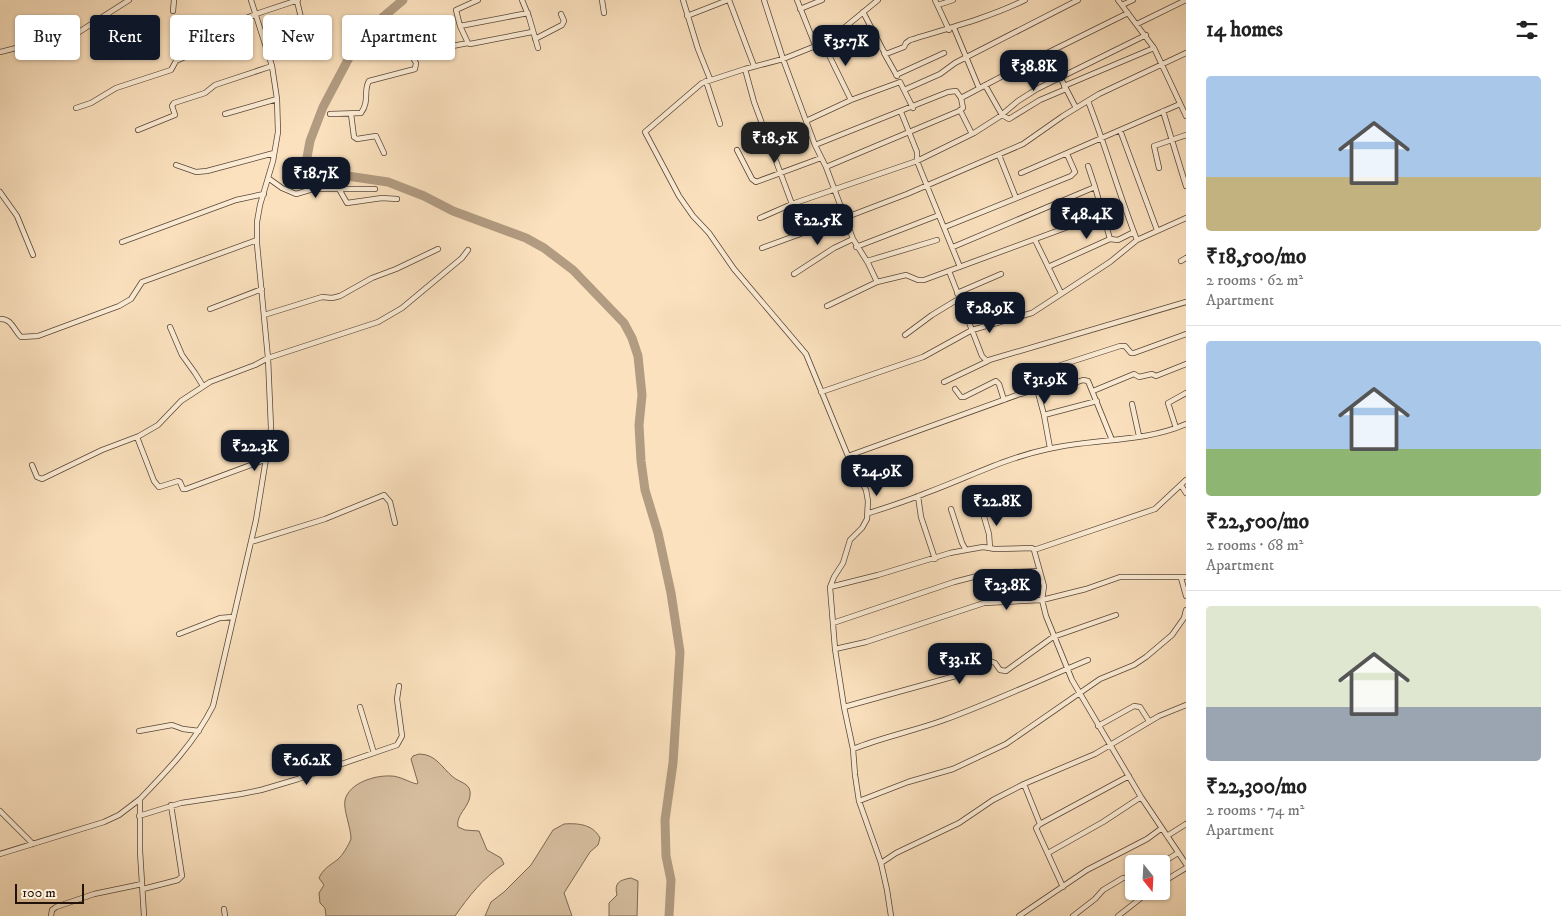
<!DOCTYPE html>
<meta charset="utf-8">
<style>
body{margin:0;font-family:"IM FELL DW Pica",serif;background:#f2f2f2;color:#222;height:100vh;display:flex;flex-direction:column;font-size:19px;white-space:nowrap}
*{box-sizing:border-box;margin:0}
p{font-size:16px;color:#767676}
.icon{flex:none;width:28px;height:28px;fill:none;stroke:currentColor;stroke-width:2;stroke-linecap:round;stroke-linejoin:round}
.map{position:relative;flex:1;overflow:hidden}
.drawer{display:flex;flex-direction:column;background:#fff;width:375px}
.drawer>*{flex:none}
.banner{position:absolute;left:15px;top:15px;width:475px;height:45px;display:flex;gap:10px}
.needle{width:32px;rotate:162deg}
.tools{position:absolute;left:1125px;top:855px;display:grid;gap:10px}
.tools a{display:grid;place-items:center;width:45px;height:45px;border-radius:5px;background:#fff;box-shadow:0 1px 4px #0004;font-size:25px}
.scale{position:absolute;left:15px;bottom:12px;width:69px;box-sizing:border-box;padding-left:5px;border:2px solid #22120a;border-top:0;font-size:14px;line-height:18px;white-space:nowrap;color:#22120a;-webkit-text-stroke:4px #fcecd5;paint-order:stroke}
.price{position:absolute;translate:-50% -42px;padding:0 11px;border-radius:10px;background:#111827;color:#fff;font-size:16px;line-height:32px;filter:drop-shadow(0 1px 2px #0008)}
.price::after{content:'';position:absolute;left:50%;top:30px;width:15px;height:11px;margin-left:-8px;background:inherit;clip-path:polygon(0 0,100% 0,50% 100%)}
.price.on{background:#222;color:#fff}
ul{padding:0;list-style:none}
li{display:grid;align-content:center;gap:10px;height:265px;padding:0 20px}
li+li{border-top:1px solid #e0e0e0}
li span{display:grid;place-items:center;height:155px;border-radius:5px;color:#555}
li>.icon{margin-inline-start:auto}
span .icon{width:90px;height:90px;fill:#fffc;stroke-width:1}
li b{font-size:21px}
h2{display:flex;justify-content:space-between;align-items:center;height:60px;padding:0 20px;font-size:21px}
.tag{padding:0 18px;border-radius:5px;background:#fff;box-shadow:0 1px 4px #0004;font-size:18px;line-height:45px}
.tag.on{background:#111827;color:#fff}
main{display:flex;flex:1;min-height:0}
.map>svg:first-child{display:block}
.green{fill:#d6be9f;stroke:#7c6854}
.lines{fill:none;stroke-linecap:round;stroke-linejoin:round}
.river{stroke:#b19b81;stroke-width:9}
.minor-casing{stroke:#584637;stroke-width:6}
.minor{stroke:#fcecd5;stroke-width:4.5}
</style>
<main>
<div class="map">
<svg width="1186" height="916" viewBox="0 0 1186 916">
<rect width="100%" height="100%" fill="#fbe1be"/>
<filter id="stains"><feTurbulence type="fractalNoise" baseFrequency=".004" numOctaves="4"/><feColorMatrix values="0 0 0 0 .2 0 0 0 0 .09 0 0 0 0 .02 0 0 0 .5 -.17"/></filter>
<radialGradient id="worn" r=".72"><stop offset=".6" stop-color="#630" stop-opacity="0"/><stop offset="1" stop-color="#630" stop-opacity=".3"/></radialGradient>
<path class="green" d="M419,754C436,754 442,768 453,777C460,783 472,783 470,796C469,807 455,816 458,827L465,830L479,831L487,850L501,858L504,864C483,878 469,896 455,916H326L325,908L320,903L319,893L324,885L319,878C323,869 329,866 337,860C343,855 348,846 351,839C351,827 343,810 345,800C349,783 375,775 391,776C400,776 408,782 417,784L418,783L411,759L413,756Z
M564,824C577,823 593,824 600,838L598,845L590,852L564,893L572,916H485L491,902L504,892L531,865L553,830Z
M631,878L638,881L637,916H609V903L617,895C614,883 619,880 631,878Z"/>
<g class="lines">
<path class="river" d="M403,0L369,29L351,54L323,107L310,141L306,163L327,173L388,182L424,196L453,211L526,238L544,248L573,270L624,323L632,338L638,356L642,395L639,425L641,461L645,490L658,533L671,593L680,652L673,763L665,820L666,856L671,880L669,916"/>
<defs>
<path id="minor" d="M478,0L456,10L460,26L468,43L470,44L532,32
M522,0L529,17L538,48
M602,0L604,13
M683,0L698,49L710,79
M729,0L754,66
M764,0L783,59L815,145L826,167L853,239L868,263L877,282L906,275L918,280H924L1103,214
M797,0L815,45
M878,0L844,28L823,43L783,59L745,69L702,83L645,132L679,196L693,216L709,233L734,269L806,354L848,456L866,490L868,501L867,519L862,528L850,540L843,563L834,577L830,587L835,649L844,707L853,749L855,775L859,801L881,863L887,890L891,916
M935,0L949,30
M1118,0L1154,48L1186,116
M297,1L310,55L321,54
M938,5L953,0
M1122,5L1133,0
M800,9L822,0
M173,11L174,0
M863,12L883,50L886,54L904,47L906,43L910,40C949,28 988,18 1025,0
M687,16L728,0
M1137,24L1186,0
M460,26L528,13
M954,28L979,88
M535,39L562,25L564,21L561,14
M823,43L851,100
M0,52L79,32L129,0
M884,53L897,76
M411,54L468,43
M745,69L754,102L802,231L805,233L907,194L1023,144L1063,116L1099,94L1186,53
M896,75L944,53
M1060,77L1076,108
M706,81L720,124
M985,85L1002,115L1009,119L1040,100L1066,89
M1064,86L1154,48
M904,90L940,74L955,63L1078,0
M961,98L1033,60L1128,13
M1088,101C1106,147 1119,195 1137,240L1186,218
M76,108L91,103L116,88L171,70L176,61L198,51L197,42L198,38L256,14L298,0
M960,110L972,134
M1163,111L1186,186
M901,112L917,152V161L927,186L960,267
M225,114L277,99
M330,114L361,113C370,101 363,90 369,81L415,69L416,63L401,37
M351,114L354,137L357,139L376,136L384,153
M806,121L851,100L900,82L913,108
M138,130L175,115L172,106L174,103L205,93L215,85L272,66
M1120,130L1157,230
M815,145L948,92L956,91L961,98L963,108L959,111L826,167
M737,150L752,179L756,182L821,158
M999,155L1016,198
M176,165L196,172L207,171L274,153
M1088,166L1095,187
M1159,168L1154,146L1186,135
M1021,173L1180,104
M268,178L282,188L296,194L313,189H375
M339,189L347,203L382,198L397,199
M0,192L17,216L33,255
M760,218L792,204L917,161L974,133L999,117L1018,101L1037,89L1146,35
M945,227L1071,176L1075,172L1067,154
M1035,240L1061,293
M122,242L236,200L264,194
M856,247L939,215
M953,247L1095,187L1110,239
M762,248L803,233
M867,261L937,240
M1181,261L1186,258
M1048,267L1110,239L1118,240L1134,232
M949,271L982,356L986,360H989L1186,302
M794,274L834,248L853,239
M957,293L1001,274
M827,306L877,282
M210,309L262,289
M264,315L322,297L332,298L340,296L372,278L396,269L438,249
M0,319C11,318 14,330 21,337L38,336L119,306L131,299L142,282L257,240
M170,327L182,355L195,373L203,386
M905,335L932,315L960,298
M1033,374L1044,415
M944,382L988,361
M955,389L961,397H964L996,381L999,384L1004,400
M1055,390L1083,380L1088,381L1112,440
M1093,391L1134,374L1139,377L1152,374L1156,376L1186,364
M821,392L923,357L972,330L1032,313L1110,262L1137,240
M1020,394L1037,389
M1132,404L1139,436
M1176,428L1168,403L1186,393
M137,437L154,481L159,487L178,481L180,482L183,489H186L267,459
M1050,448L1044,415L1097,401
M848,456L1020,394L1019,382L1021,378L1120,346H1125L1131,353H1134L1186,334
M32,465L37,477L42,479L102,450L139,436L158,425L181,401L210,382L255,365L268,358L378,322L402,308L462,258L468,250
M1181,485L1186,493
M918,496L921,517L935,559
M951,509L962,543L966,550
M982,510L989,534L990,548
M869,513C888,507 907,501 926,493C967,478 1005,458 1048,449C1093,438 1143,443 1186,424
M251,542L325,519L384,495L390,502L395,523
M1034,550L1155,509L1186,480
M1181,578L1186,596
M830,587L878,575L950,553L966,550L983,547L995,549L1032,548L1034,550L1044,586L1042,600L1046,616L1072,680L1141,797L1186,864
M833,623L954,582L989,573L1039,571
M179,634L220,618L233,617
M835,649L866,642L984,603L1042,600L1086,589L1120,577H1186
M360,707L374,753
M844,707L959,675L990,661L995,663L1000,670L1006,671L1053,637L1116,615
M1098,726L1134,706L1140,707L1149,721
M139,731L172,725L183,729L199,731
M853,749C883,737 914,731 944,720C993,702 1040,680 1088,660
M1024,784L1040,824L1036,828L1063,887
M859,801L908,782L953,769L1006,744L1100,679L1134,665L1146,657L1172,635L1184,618L1186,610
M0,811L33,844
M139,816L181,803L241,794L261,790L298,779L397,745L402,736L397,699L399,686
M1040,824L1129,776
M1167,836L1186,824
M1048,853L1103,822L1141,797
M0,854L104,822L119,815L140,799
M881,863L896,853L959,823L993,800L1024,784L1095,754L1159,716L1186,705
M1160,864L1178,853
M1161,883L1186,868
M143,889L178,880L182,876L171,805
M224,909L225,916
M51,916L52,910L56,907L94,894L142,884
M144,916L140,851V799C168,770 195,742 213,706L256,520L271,428L268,358L257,244V222L260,205L273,161L278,132L277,99L272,66L251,0
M1019,916L1087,870L1147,839L1162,828
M1073,916L1095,899L1103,890L1123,878H1134
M1118,916L1150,891"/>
</defs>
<use href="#minor" class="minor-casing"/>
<use href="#minor" class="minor"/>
</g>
<rect width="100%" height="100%" filter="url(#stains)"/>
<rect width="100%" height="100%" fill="url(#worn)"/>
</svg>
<div class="tools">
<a><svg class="needle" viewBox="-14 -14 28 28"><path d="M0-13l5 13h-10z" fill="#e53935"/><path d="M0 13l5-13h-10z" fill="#767676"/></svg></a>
</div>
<div class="scale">100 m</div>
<b class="price" style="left:846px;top:67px">₹35.7K</b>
<b class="price" style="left:1034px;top:92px">₹38.8K</b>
<b class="price on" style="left:775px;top:164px">₹18.5K</b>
<b class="price" style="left:316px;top:199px">₹18.7K</b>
<b class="price" style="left:1087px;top:240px">₹48.4K</b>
<b class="price" style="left:818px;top:246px">₹22.5K</b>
<b class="price" style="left:990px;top:334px">₹28.9K</b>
<b class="price" style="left:1045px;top:405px">₹31.9K</b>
<b class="price" style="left:255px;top:472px">₹22.3K</b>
<b class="price" style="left:877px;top:497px">₹24.9K</b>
<b class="price" style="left:997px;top:527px">₹22.8K</b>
<b class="price" style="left:1007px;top:611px">₹23.8K</b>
<b class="price" style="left:960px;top:685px">₹33.1K</b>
<b class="price" style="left:307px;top:786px">₹26.2K</b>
<div class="banner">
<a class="tag">Buy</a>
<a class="tag on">Rent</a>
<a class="tag">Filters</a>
<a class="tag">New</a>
<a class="tag">Apartment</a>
</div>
</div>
<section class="drawer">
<h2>14 homes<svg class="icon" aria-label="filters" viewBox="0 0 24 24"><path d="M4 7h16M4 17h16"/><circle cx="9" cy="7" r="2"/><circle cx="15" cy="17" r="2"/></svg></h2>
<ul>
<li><span style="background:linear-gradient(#a9c7e8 65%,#c2b280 0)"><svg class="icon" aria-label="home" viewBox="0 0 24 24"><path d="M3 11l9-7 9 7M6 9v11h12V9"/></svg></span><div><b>₹18,500/mo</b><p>2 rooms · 62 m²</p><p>Apartment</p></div></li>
<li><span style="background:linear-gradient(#a9c7e8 70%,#8fb573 0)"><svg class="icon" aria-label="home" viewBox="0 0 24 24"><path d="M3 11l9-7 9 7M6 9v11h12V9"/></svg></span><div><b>₹22,500/mo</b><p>2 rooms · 68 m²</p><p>Apartment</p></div></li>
<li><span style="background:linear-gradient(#dfe7d0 65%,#9aa5b1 0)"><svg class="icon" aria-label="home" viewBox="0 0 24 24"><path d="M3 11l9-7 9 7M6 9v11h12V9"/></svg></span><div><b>₹22,300/mo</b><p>2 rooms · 74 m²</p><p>Apartment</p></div></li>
</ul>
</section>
</main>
